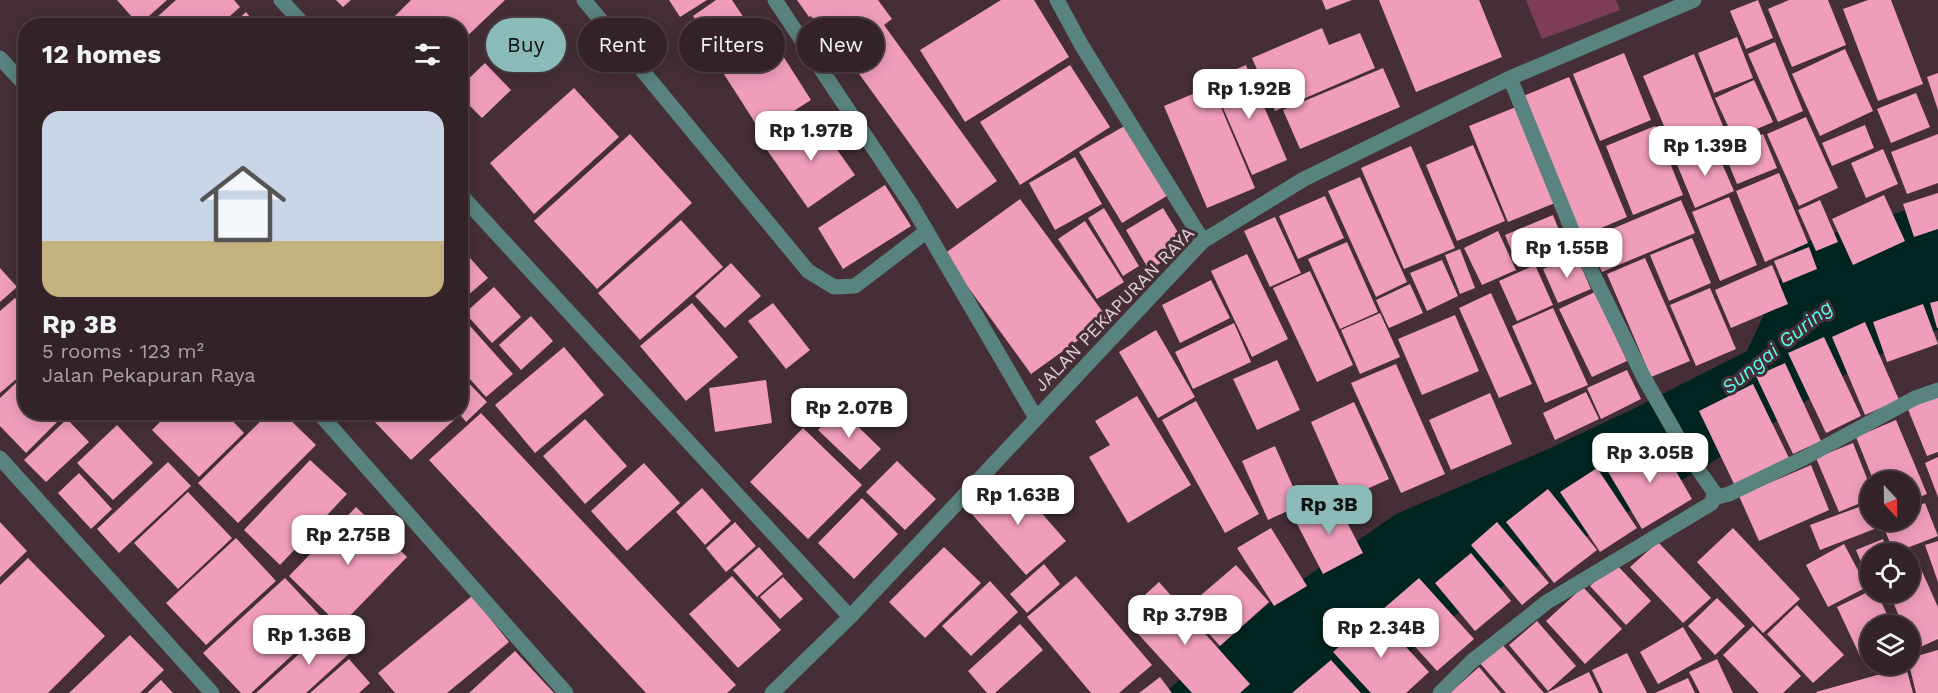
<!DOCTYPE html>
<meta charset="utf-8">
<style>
body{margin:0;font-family:"Work Sans",sans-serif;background:#3f2f35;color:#f1f3f6;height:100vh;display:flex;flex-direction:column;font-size:22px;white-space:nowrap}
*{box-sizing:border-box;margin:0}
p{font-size:20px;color:#a9a4a8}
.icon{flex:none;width:33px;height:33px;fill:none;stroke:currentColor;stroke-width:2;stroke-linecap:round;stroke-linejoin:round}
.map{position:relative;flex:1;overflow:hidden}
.panel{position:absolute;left:18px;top:18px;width:450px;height:402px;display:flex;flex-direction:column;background:#342229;border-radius:24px;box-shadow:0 3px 15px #0003,0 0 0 2px #4e3f46}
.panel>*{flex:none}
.guide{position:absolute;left:486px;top:18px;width:570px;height:54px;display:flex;gap:12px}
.needle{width:39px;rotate:158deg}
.tools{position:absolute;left:1860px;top:471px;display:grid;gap:12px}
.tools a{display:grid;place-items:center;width:60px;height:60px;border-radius:50%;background:#342229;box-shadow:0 3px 15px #0003,0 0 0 2px #4e3f46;font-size:30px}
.price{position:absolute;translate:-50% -51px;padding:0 14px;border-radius:12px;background:#fff;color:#222;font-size:20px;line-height:39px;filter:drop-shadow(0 2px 3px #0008)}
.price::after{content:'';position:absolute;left:50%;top:36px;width:18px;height:14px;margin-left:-9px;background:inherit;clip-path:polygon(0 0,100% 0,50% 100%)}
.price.on{background:#8bbbb9;color:#111}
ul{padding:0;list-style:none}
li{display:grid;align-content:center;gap:12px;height:318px;padding:0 24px}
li+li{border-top:2px solid #4e3f46}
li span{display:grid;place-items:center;height:186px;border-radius:18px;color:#555}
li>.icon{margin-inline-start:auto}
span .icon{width:108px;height:108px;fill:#fffc;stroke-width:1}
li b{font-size:26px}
h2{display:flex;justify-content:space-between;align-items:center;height:72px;padding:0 24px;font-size:26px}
.pill{padding:0 21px;border-radius:27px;background:#342229;box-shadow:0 3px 15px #0003,0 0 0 2px #4e3f46;font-size:21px;line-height:54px}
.pill.on{background:#8bbbb9;color:#111}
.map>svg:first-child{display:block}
.green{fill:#7e3d57}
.water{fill:#002420}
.building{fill:#f09dbc}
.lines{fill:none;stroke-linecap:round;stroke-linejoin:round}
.minor{stroke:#59837e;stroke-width:15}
.labels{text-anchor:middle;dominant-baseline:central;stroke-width:6;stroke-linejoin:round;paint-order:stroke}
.street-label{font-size:18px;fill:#e1d2d7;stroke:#452e37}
.water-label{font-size:20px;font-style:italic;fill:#5bfbeb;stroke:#452e37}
</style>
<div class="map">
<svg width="1938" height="693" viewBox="0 0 1938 693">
<rect width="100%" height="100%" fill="#452e37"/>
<path class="green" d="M1526,0H1616L1620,10L1542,39Z"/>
<path class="water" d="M1938,200V330L1867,360L1742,444L1435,627L1369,693H1164L1275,599L1396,514L1546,450L1631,410L1747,351L1796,245Z"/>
<path class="building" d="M117,0H167L139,25Z
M176,0H234L240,7L219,26H147Z
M336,0H351L343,7Z
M411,0H505L460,43V26H385Z
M669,0H707L680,17Z
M716,0H732L750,27L715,50L693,16Z
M797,0H878L892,19L884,25L997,181L957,209L844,53L840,57L811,16L809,17Z
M1001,0H1034L1069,57L965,122L920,50Z
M1322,0H1352L1326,10Z
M1379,0H1479L1502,57L1416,92Z
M1758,0L1773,38L1746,49L1730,11Z
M1789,0H1828L1846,45L1792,67L1768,9Z
M1868,0H1891L1923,84L1878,101L1843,9Z
M246,12L258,26H231Z
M764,26L811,100L761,132L713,57Z
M1322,28L1329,45L1360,33L1375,68L1275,111L1252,58Z
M1737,37L1753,78L1714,93L1698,53Z
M1775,42L1803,111L1778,122L1748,54Z
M1845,49L1873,111L1820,136L1792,74Z
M1624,53L1651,120L1600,141L1573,74Z
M1694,54L1727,136L1677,157L1643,76Z
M485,63L511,90L482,118L460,96V87Z
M1070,65L1110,127L1020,185L980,122Z
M1246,65L1287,160L1252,175L1211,80Z
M1383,68L1400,107L1300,149L1283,110Z
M1938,73V110L1927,77Z
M1569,77L1627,217L1580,237L1521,97Z
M1754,80L1773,122L1734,139L1715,98Z
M1212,86L1255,188L1207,208L1164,106Z
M574,88L619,137L534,214L490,163Z
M1916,93L1930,127L1891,143L1877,109Z
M1516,107L1555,203L1508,222L1469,126Z
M814,117L855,175L808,208L767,150Z
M1806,117L1838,188L1799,206L1767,134Z
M1128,124L1170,194L1122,223L1079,152Z
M1865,125L1874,148L1832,166L1822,143Z
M1655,126L1683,195L1633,215L1606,146Z
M630,134L692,203L597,289L534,221Z
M1763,134L1777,168L1737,184L1723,150Z
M1938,134V183L1907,194L1891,152Z
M1473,145L1505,221L1457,241L1426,165Z
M1714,145L1734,191L1695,208L1676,162Z
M1411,146L1455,248L1404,269L1361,168Z
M1883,149L1898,184L1866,198L1851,163Z
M1075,157L1102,204L1055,230L1029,183Z
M1779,173L1808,243L1765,262L1736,191Z
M1360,177L1407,282L1376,297L1328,191Z
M885,185L911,226L843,269L818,228Z
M1938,193V229L1914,237L1903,204Z
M1884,195L1905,241L1853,265L1832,219Z
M1325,196L1344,238L1298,259L1279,216Z
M1729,197L1757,265L1720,281L1692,212Z
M1020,199L1108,319L1031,374L944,254Z
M1681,200L1695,233L1602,272L1588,239Z
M1820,200L1838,242L1816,251L1798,210Z
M1104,208L1139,266L1123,276L1088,218Z
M1163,208L1187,247L1149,270L1126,230Z
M1553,215L1566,248L1518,267L1505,235Z
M1275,217L1301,273L1270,287L1244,231Z
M681,220L723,267L640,340L598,293Z
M1085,221L1124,282L1097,299L1058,239Z
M1498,231L1516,270L1482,285L1464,248Z
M1692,238L1711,283L1669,301L1650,255Z
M1347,242L1378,312L1340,329L1308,259Z
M460,247L488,278L460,302Z
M1809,247L1817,269L1783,283L1774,261Z
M1460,249L1475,288L1460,294L1445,255Z
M1247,254L1288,339L1252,357L1211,271Z
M1576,255L1591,289L1558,303L1543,269Z
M1645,258L1690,361L1651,377L1607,274Z
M1442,260L1458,296L1427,311L1410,273Z
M731,263L761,296L725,328L695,296Z
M1535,265L1553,305L1517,321L1499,281Z
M1772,265L1788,304L1731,328L1715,290Z
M0,268L17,287L0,302Z
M1310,271L1353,365L1317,382L1273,288Z
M1211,280L1230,318L1180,343L1162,305Z
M1410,284L1423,313L1389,328L1376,300Z
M494,287L521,317L492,343L465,313Z
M1710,288L1736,349L1696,366L1670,305Z
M1595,292L1627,361L1592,377L1559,309Z
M1491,293L1532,384L1499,398L1459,308Z
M15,298L26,310V371L0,393V311Z
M1938,301V328H1937L1930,303Z
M692,303L738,357L686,401L640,346Z
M773,303L810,350L786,369L748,321Z
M1923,304L1938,344L1887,362L1873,322Z
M1553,308L1588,385L1545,403L1512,326Z
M1380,313L1400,357L1360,374L1341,330Z
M1455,315L1479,371L1422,395L1398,339Z
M531,316L553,341L521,370L499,345Z
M462,317L513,374L486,397L460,368V318Z
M1865,322L1899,400L1865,415L1832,337Z
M1234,323L1251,362L1193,389L1175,352Z
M1156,330L1195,397L1158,418L1119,352Z
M1824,337L1861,416L1826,433L1788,353Z
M564,347L604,395L535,453L495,405Z
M1277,360L1300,410L1257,430L1233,379Z
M1785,363L1821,441L1793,454L1756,376Z
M1396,364L1445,474L1401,493L1351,383Z
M1627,370L1641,399L1601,419L1587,388Z
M460,374L487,402L466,422L458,412H460Z
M19,380L26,387V412H67L26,453L0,426V398Z
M766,380L772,423L715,432L709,388Z
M1753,384L1790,460L1735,486L1699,411Z
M1586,392L1599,419L1555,440L1543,413Z
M1490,393L1512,444L1451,470L1429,420Z
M1938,395V452L1927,456L1907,407Z
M1137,396L1191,485L1128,523L1089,457L1110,445L1095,421Z
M1196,401L1259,514L1225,533L1162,420Z
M1354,402L1389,479L1345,499L1311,422Z
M839,408L881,449L860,470L818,430Z
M170,412H224L244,433L199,477L152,430Z
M270,412H282L316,445L238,523L198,483Z
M381,412H451L456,418L411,460L373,420Z
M481,413L736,685L727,693H646L429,460Z
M67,419L89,442L46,482L24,460Z
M585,419L627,466L585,504L543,456Z
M1896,420L1927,494L1910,501V482H1874L1856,437Z
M117,425L153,463L113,500L77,463Z
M803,428L862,485L808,539L750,482Z
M1658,440L1692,499L1642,529L1607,470Z
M1853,443L1870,486V499L1839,512L1816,458Z
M1275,446L1301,505L1268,520L1242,461Z
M1938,457V497L1925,463Z
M310,460L347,494L280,565L244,530Z
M897,461L936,499L905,530L866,492Z
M168,462L191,486L119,553L97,529Z
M644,463L680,503L627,551L591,511Z
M1811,465L1829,510L1759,541L1739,496Z
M1597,468L1637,528L1600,552L1560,492Z
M79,473L112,509L91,529L58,493Z
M1010,477L1066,541L1026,575L970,512Z
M702,488L731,521L705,545L676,512Z
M1548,489L1597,550L1554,583L1506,522Z
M188,492L232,538L178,589L134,543Z
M862,498L898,534L854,579L818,543Z
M1335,499L1363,553L1323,574L1295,520Z
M1925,503L1938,536L1894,553L1881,520H1910V509Z
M1867,504L1870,513V520H1873L1877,528L1820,550L1810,525Z
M356,507L407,557L340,626L289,576Z
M0,522L27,551L0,577Z
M735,522L756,546L726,572L706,548Z
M1497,522L1549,583L1522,605L1471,545Z
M1271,528L1307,586L1274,606L1237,548Z
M1733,528L1800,599L1763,633L1697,562Z
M236,538L276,581L206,645L166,603Z
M1883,539L1888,554H1870V570L1865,572L1856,550Z
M1938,541V582L1925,545Z
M1658,542L1711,598L1683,623L1630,567Z
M1844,544L1867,587L1828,607L1806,565Z
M759,547L783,574L757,597L733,570Z
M944,547L981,583L925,638L889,602Z
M1471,553L1511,601L1475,631L1435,583Z
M28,558L105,636L48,693H0V585Z
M1916,558L1938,607V639L1914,650L1910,640V626H1903L1889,592H1910V561Z
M1615,563L1651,601L1626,625L1590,586Z
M1044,564L1060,584L1027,613L1010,594Z
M1236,565L1269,602L1220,646L1186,608Z
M732,576L781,630L738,668L689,614Z
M1076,576L1152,665L1119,693H1091L1027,617Z
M783,577L803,599L780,619L760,597Z
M285,578L327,623L251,693H241L203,653Z
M1419,578L1474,639L1437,671L1382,610Z
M990,581L1018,612L971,656L942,626Z
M1159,582L1250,684L1240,693H1192L1130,625L1144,613L1135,604Z
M1583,587L1622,629L1585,664L1546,621Z
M1870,591V592H1877L1892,626H1870V653L1861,658L1837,607Z
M472,596L509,642L447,693H395L378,673Z
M1717,598L1745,626L1715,655L1688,626Z
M1797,605L1844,655L1813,683L1767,634Z
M1376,614L1429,672L1406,693H1371L1333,652Z
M1537,621L1576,666L1548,691L1509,645Z
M1020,624L1043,650L995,693H987L968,671Z
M1753,626L1801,676L1783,693H1759L1723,655Z
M329,627L351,652L306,693H256Z
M1683,627L1702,659L1658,684L1640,652Z
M130,635L164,670L140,693H69Z
M1501,643L1544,693H1506L1479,662Z
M1938,650V693H1916L1909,664L1910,658Z
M515,651L554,693H469Z
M1627,653L1647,693H1603L1592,670Z
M349,659L370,683L359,693H310Z
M1717,659L1733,693H1700L1689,672Z
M1331,660L1361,693H1292Z
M1479,667L1501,693H1450Z
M1906,667L1913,693H1817L1816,692Z
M1589,672L1599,693H1546Z
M1160,677L1172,693H1139Z
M1688,678L1695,693H1655Z
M161,680L173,693H147Z"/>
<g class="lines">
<path class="minor" d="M281,0L305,26
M584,0L808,271L834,287L855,286L927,231
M775,0L912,206L1036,418
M1057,0L1082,46L1203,241
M0,58L26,86
M460,194L850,617
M318,412L566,693
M0,458L212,693
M1714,498L1729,494L1804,458L1915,398L1938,390
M772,693L850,617L1203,241L1304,179L1510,78L1694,0
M1440,693L1471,662L1547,602L1712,503L1714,492L1688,455L1643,376L1574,235L1510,78"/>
</g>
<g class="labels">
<g class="street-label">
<text transform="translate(1114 309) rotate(-46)">JALAN PEKAPURAN RAYA</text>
</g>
<g class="water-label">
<text transform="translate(1777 347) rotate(-39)">Sungai Guring</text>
</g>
</g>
</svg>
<div class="tools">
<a><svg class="needle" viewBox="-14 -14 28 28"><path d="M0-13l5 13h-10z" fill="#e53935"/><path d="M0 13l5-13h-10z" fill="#a9a4a8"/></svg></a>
<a><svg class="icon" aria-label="locate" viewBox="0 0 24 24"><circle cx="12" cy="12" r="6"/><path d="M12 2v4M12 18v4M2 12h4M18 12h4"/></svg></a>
<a><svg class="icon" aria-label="layers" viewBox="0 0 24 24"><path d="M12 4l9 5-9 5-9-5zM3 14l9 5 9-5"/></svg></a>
</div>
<b class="price" style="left:1249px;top:120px">Rp 1.92B</b>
<b class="price" style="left:811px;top:162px">Rp 1.97B</b>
<b class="price" style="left:1705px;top:177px">Rp 1.39B</b>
<b class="price" style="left:1567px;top:279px">Rp 1.55B</b>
<b class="price" style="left:849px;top:439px">Rp 2.07B</b>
<b class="price" style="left:1650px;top:484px">Rp 3.05B</b>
<b class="price" style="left:1018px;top:526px">Rp 1.63B</b>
<b class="price on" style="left:1329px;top:536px">Rp 3B</b>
<b class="price" style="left:348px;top:566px">Rp 2.75B</b>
<b class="price" style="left:1185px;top:646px">Rp 3.79B</b>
<b class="price" style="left:1381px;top:659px">Rp 2.34B</b>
<b class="price" style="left:309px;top:666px">Rp 1.36B</b>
<div class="guide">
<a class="pill on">Buy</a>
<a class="pill">Rent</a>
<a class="pill">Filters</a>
<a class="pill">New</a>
</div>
<section class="panel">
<h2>12 homes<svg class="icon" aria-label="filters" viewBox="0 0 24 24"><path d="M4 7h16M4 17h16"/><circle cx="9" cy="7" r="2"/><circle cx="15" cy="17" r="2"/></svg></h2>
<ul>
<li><span style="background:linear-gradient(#c9d6e8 70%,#c2b280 0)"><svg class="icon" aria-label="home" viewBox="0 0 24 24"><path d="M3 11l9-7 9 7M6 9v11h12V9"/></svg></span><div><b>Rp 3B</b><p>5 rooms · 123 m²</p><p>Jalan Pekapuran Raya</p></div></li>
</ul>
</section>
</div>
